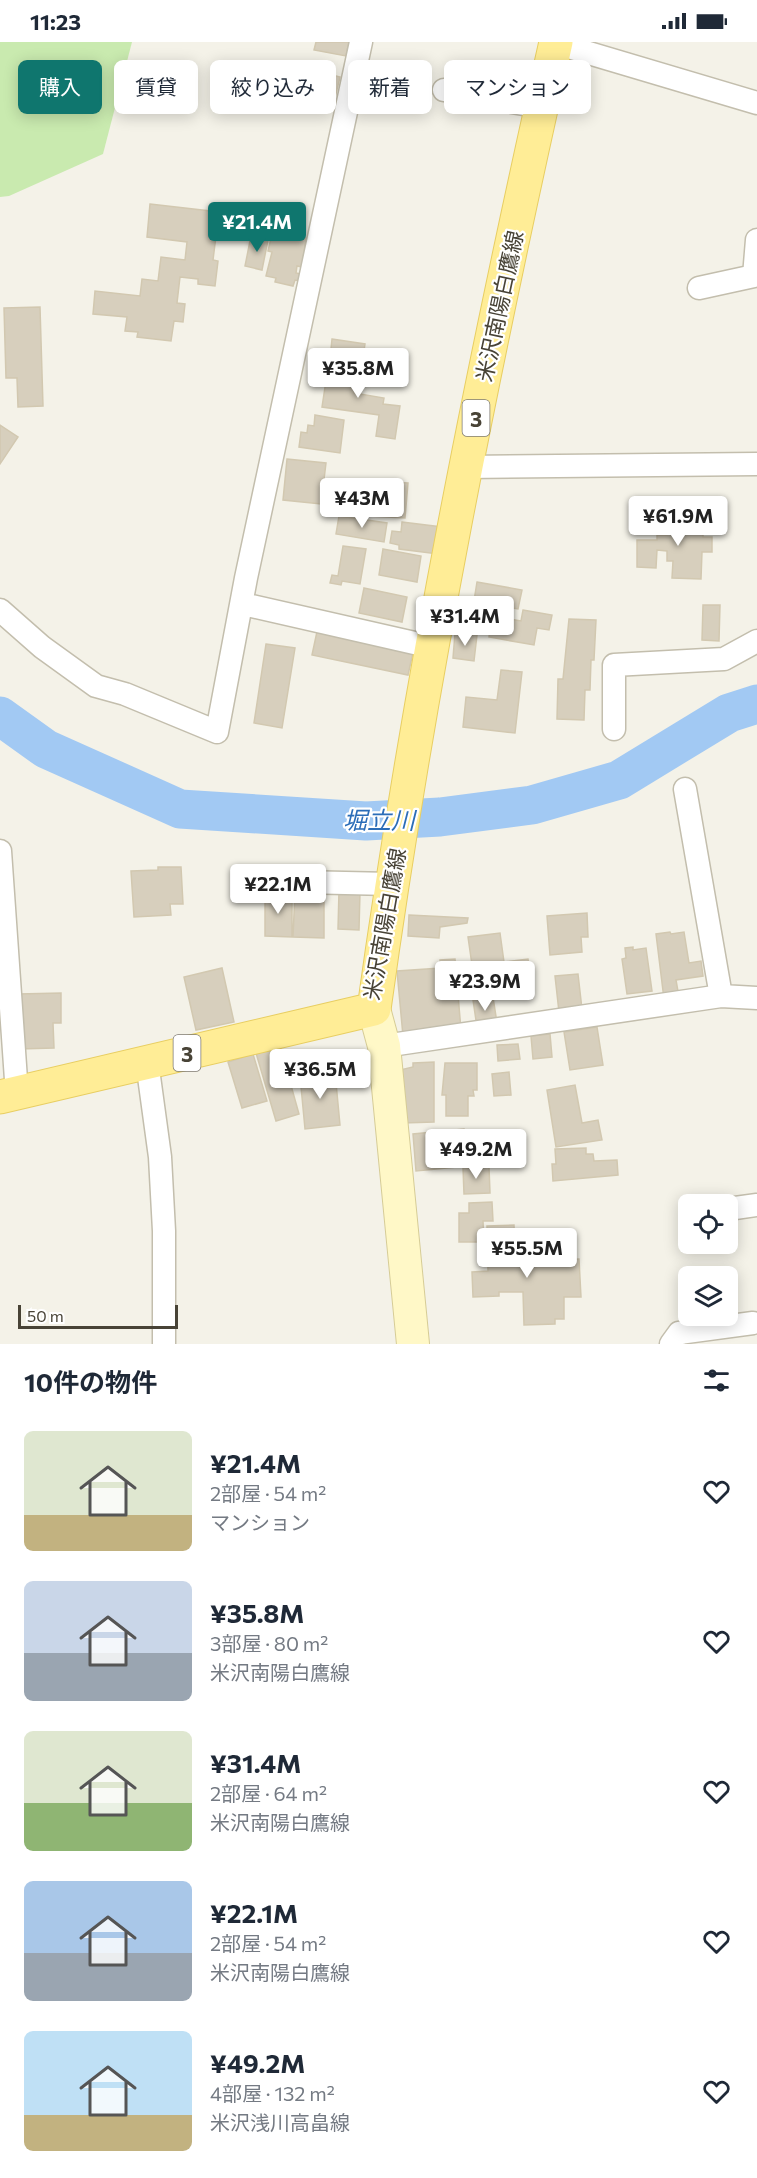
<!DOCTYPE html>
<html lang="ja">
<meta charset="utf-8">
<style>
body{margin:0;font-family:Commissioner,"Noto Sans JP",sans-serif;background:#f6f6f7;color:#1f2937;height:100vh;display:flex;flex-direction:column;font-size:22px;white-space:nowrap}
*{box-sizing:border-box;margin:0}
p{font-size:20px;color:#747a83}
.icon{flex:none;width:33px;height:33px;fill:none;stroke:currentColor;stroke-width:2;stroke-linecap:round;stroke-linejoin:round}
.map{position:relative;height:1302px;overflow:hidden}
.drawer{display:flex;flex-direction:column;background:#fff;flex:1}
.drawer>*{flex:none}
.guide{position:absolute;left:18px;top:18px;width:722px;height:54px;display:flex;gap:12px}
.fabs{position:absolute;left:678px;top:1152px;display:grid;gap:12px}
.fabs a{display:grid;place-items:center;width:60px;height:60px;border-radius:9px;background:#fff;box-shadow:0 3px 15px #0003;font-size:30px}
.scale{position:absolute;left:18px;bottom:15px;width:160px;box-sizing:border-box;padding-left:6px;border:3px solid #484336;border-top:0;font-size:16px;line-height:21px;white-space:nowrap;color:#484336;-webkit-text-stroke:4px #fff;paint-order:stroke}
.price{position:absolute;translate:-50% -51px;padding:0 14px;border-radius:6px;background:#fff;color:#222;font-size:20px;line-height:39px;filter:drop-shadow(0 2px 3px #0008)}
.price::after{content:'';position:absolute;left:50%;top:36px;width:18px;height:14px;margin-left:-9px;background:inherit;clip-path:polygon(0 0,100% 0,50% 100%)}
.price.active{background:#0f766e;color:#fff}
ul{padding:0;list-style:none}
li{display:flex;align-items:center;gap:18px;height:150px;padding:0 24px}
li span{display:grid;place-items:center;flex:none;width:168px;height:120px;border-radius:9px;color:#555}
li>.icon{margin-inline-start:auto}
span .icon{width:72px;height:72px;fill:#fffc;stroke-width:1}
li b{font-size:26px}
h2{display:flex;justify-content:space-between;align-items:center;height:72px;padding:0 24px;font-size:26px}
.chip{padding:0 21px;border-radius:9px;background:#fff;box-shadow:0 3px 15px #0003;font-size:21px;line-height:54px}
.chip.active{background:#0f766e;color:#fff}
.status{display:flex;justify-content:space-between;align-items:center;height:42px;padding:0 30px;background:#fff;direction:ltr}
.status svg{height:16px;fill:currentColor}
.map>svg:first-child{display:block}
.green{fill:#c9eaaf}
.lines{fill:none;stroke-linecap:round;stroke-linejoin:round}
.river{stroke:#a2c9f3;stroke-width:39}
.building{fill:#d7cfbd;stroke:#d2c8b0;stroke-width:1.5}
.street-casing{stroke:#c3bead;stroke-width:25}
.secondary-casing{stroke:#d6cc96;stroke-width:34}
.primary-casing{stroke:#e8ce62;stroke-width:35}
.street{stroke:#fff;stroke-width:22}
.secondary{stroke:#fff8c7;stroke-width:32}
.primary{stroke:#ffed96;stroke-width:33}
.labels{text-anchor:middle;dominant-baseline:central;stroke-width:4.5;stroke-linejoin:round;paint-order:stroke}
.shield{fill:#fff;stroke:#7f7b72;stroke-width:1.5}
.shield-label{font-size:21px;font-weight:bold;fill:#484336}
.street-label{font-size:22px;fill:#484336;stroke:#fff}
.water-label{font-size:24px;font-style:italic;fill:#2b6db8;stroke:#fff}
</style>
<div class="status"><b>11:23</b><svg viewBox="0 0 49 12"><path d="M0 12V9h3v3zM5 12V6h3v6zM10 12V3h3v9zM15 12V0h3v12zM26 1h20v11H26zM47 4h2v5h-2z"/></svg></div>
<div class="map">
<svg width="757" height="1302" viewBox="0 0 757 1302">
<rect width="100%" height="100%" fill="#f4f2e8"/>
<path class="green" d="M0,0H132L103,112L9,154L0,155Z"/>
<g class="lines">
<path class="river" d="M0,674L46,707L180,767L366,779L440,775L532,763L619,738L729,671L757,662"/>
</g>
<path class="building" d="M316,0H349L346,14L314,8Z
M308,20L319,22L317,29L340,35L335,56L329,55L328,61L304,56L309,36L304,35Z
M150,162L219,170L213,218L218,219L215,244L198,242V237L180,235L177,261L185,262L183,280L174,279L171,299L137,295L138,290L125,289L127,275L93,272L95,249L140,254L142,237L158,239L161,215L185,218L187,200L147,195Z
M273,188L306,196L302,225L297,224L296,231L301,232L300,239L295,238L293,244L275,240L276,236L266,234L272,210L268,209Z
M251,194L268,198L262,228L245,224Z
M40,265L43,364L18,365L17,336H6L4,266Z
M332,297L365,302L362,322L330,317Z
M329,319L358,323L354,351L384,356L383,362L400,364L395,397L376,394L379,373L322,365Z
M315,373L344,378L340,411L299,405L301,390L307,391L308,383L314,384Z
M0,383L18,395L0,422Z
M287,417L326,421L321,462L283,458Z
M372,439L408,441L405,476L369,474Z
M671,470L693,471L692,485H703V495H712V510H702L701,537L672,536L673,519H667V509L657,508L656,526L637,525V498H657V493H667Z
M339,474L387,481L384,500L336,492Z
M402,480L442,485L438,512L399,507V503L390,501L392,489L401,490Z
M343,504L366,507L360,542L342,539L341,543L330,541L332,533L338,534Z
M383,507L421,514L417,540L379,533Z
M477,540L522,548L518,567L474,559Z
M364,546L407,555L402,580L359,571Z
M703,563H720L719,599L702,598Z
M523,568L552,573L549,588L537,586L534,603L489,595L492,574L521,579Z
M569,577L596,578L594,618H591L590,648H585L584,678L557,677L558,637H563Z
M318,585L414,606L408,633L312,613Z
M455,591L477,593L474,619L453,616Z
M266,602L295,606L282,686L254,681Z
M501,628L522,630L515,691L463,685L466,655L497,658Z
M158,825H181L183,862H170L171,873L134,875L131,829L158,828Z
M295,849L324,850V896L293,895Z
M339,849L360,850L359,888L338,887Z
M265,851L292,852V895L265,894Z
M587,871L588,895H581L582,910L550,913L547,874Z
M409,873L468,876L467,881L440,885L439,896L408,894Z
M670,890L671,892L684,890L689,921L701,919L703,934L676,938L679,955L664,957L656,892Z
M500,891L504,920L528,917L532,943L476,951L468,895Z
M633,905V908L646,906L652,949L627,952L622,917L626,916L625,906Z
M455,917L461,988L403,994L397,929L441,926L440,918Z
M222,926L234,980L196,988L184,935Z
M578,932L582,967L559,970L555,934Z
M61,951V981H53L54,1006L19,1007L18,952Z
M493,955L497,981L477,985L473,958Z
M597,985L603,1023L570,1028L564,990Z
M550,992L552,1015L533,1017L531,994Z
M518,1002L520,1017L498,1019L497,1003Z
M280,1004L299,1072L276,1079L256,1011Z
M253,1012L267,1059L242,1066L228,1020Z
M434,1020V1080L403,1081L400,1028L413,1025V1021Z
M445,1021H477V1048H473L474,1054H468V1074H446V1053H442Z
M335,1030L340,1083L305,1087L300,1034Z
M509,1030L511,1053L494,1054L492,1032Z
M575,1043L582,1081L598,1078L602,1098L556,1105L547,1048Z
M464,1087L467,1124L416,1129L413,1092Z
M586,1106V1112H593L594,1119L617,1118L618,1133L553,1139L552,1122H556L555,1107Z
M489,1125L490,1151L464,1152L463,1126Z
M492,1160L493,1179H483L484,1200H459V1171H469V1161Z
M514,1183L515,1219L579,1217L581,1255H564V1277H555V1282L524,1283L523,1250H499V1254L473,1255L472,1230L488,1229L487,1184Z"/>
<g class="lines">
<defs>
<path id="street" d="M555,1L757,61
M444,48L541,65
M699,246L754,234L757,198
M466,425L757,422
M243,562L432,605
M0,568L42,605L96,644L125,652L217,690L246,536L361,0
M614,687V623L724,617L757,599
M685,747L721,954
M0,809L17,1052
M251,839L391,842
M384,1004L721,954L757,956
M147,1020L160,1115L164,1189V1302
M728,1167L757,1163
M671,1302L679,1291L753,1281"/>
<path id="secondary" d="M374,967L384,1004L413,1302"/>
<path id="primary" d="M0,1055L374,967C419,642 484,320 556,0"/>
</defs>
<use href="#street" class="street-casing"/>
<use href="#secondary" class="secondary-casing"/>
<use href="#primary" class="primary-casing"/>
<use href="#street" class="street"/>
<use href="#secondary" class="secondary"/>
<use href="#primary" class="primary"/>
</g>
<g class="labels">
<g class="shield">
<rect x="462.5" y="358" width="27" height="36" rx="4.5"/>
<rect x="173.5" y="993" width="27" height="36" rx="4.5"/>
</g>
<g class="shield-label">
<text x="476" y="376">3</text>
<text x="187" y="1011">3</text>
</g>
<g class="street-label">
<text transform="translate(499 264) rotate(-78)">米沢南陽白鷹線</text>
<text transform="translate(384 882) rotate(-80)">米沢南陽白鷹線</text>
</g>
<g class="water-label">
<text x="379" y="777">堀立川</text>
</g>
</g>
</svg>
<div class="fabs">
<a><svg class="icon" aria-label="locate" viewBox="0 0 24 24"><circle cx="12" cy="12" r="6"/><path d="M12 2v4M12 18v4M2 12h4M18 12h4"/></svg></a>
<a><svg class="icon" aria-label="layers" viewBox="0 0 24 24"><path d="M12 4l9 5-9 5-9-5zM3 14l9 5 9-5"/></svg></a>
</div>
<div class="scale">50 m</div>
<b class="price active" style="left:257px;top:211px">¥21.4M</b>
<b class="price" style="left:358px;top:357px">¥35.8M</b>
<b class="price" style="left:362px;top:487px">¥43M</b>
<b class="price" style="left:678px;top:505px">¥61.9M</b>
<b class="price" style="left:465px;top:605px">¥31.4M</b>
<b class="price" style="left:278px;top:873px">¥22.1M</b>
<b class="price" style="left:485px;top:970px">¥23.9M</b>
<b class="price" style="left:320px;top:1058px">¥36.5M</b>
<b class="price" style="left:476px;top:1138px">¥49.2M</b>
<b class="price" style="left:527px;top:1237px">¥55.5M</b>
<div class="guide">
<a class="chip active">購入</a>
<a class="chip">賃貸</a>
<a class="chip">絞り込み</a>
<a class="chip">新着</a>
<a class="chip">マンション</a>
</div>
</div>
<section class="drawer">
<h2>10件の物件<svg class="icon" aria-label="filters" viewBox="0 0 24 24"><path d="M4 7h16M4 17h16"/><circle cx="9" cy="7" r="2"/><circle cx="15" cy="17" r="2"/></svg></h2>
<ul>
<li><span style="background:linear-gradient(#dfe7d0 70%,#c2b280 0)"><svg class="icon" aria-label="home" viewBox="0 0 24 24"><path d="M3 11l9-7 9 7M6 9v11h12V9"/></svg></span><div><b>¥21.4M</b><p>2部屋 · 54 m²</p><p>マンション</p></div><svg class="icon" aria-label="heart" viewBox="0 0 24 24"><path d="M12 20l-8-8c-3-5 5-10 8-4 3-6 11-1 8 4z"/></svg></li>
<li><span style="background:linear-gradient(#c9d6e8 60%,#9aa5b1 0)"><svg class="icon" aria-label="home" viewBox="0 0 24 24"><path d="M3 11l9-7 9 7M6 9v11h12V9"/></svg></span><div><b>¥35.8M</b><p>3部屋 · 80 m²</p><p>米沢南陽白鷹線</p></div><svg class="icon" aria-label="heart" viewBox="0 0 24 24"><path d="M12 20l-8-8c-3-5 5-10 8-4 3-6 11-1 8 4z"/></svg></li>
<li><span style="background:linear-gradient(#dfe7d0 60%,#8fb573 0)"><svg class="icon" aria-label="home" viewBox="0 0 24 24"><path d="M3 11l9-7 9 7M6 9v11h12V9"/></svg></span><div><b>¥31.4M</b><p>2部屋 · 64 m²</p><p>米沢南陽白鷹線</p></div><svg class="icon" aria-label="heart" viewBox="0 0 24 24"><path d="M12 20l-8-8c-3-5 5-10 8-4 3-6 11-1 8 4z"/></svg></li>
<li><span style="background:linear-gradient(#a9c7e8 60%,#9aa5b1 0)"><svg class="icon" aria-label="home" viewBox="0 0 24 24"><path d="M3 11l9-7 9 7M6 9v11h12V9"/></svg></span><div><b>¥22.1M</b><p>2部屋 · 54 m²</p><p>米沢南陽白鷹線</p></div><svg class="icon" aria-label="heart" viewBox="0 0 24 24"><path d="M12 20l-8-8c-3-5 5-10 8-4 3-6 11-1 8 4z"/></svg></li>
<li><span style="background:linear-gradient(#bfe0f5 70%,#c2b280 0)"><svg class="icon" aria-label="home" viewBox="0 0 24 24"><path d="M3 11l9-7 9 7M6 9v11h12V9"/></svg></span><div><b>¥49.2M</b><p>4部屋 · 132 m²</p><p>米沢浅川高畠線</p></div><svg class="icon" aria-label="heart" viewBox="0 0 24 24"><path d="M12 20l-8-8c-3-5 5-10 8-4 3-6 11-1 8 4z"/></svg></li>
</ul>
</section>
